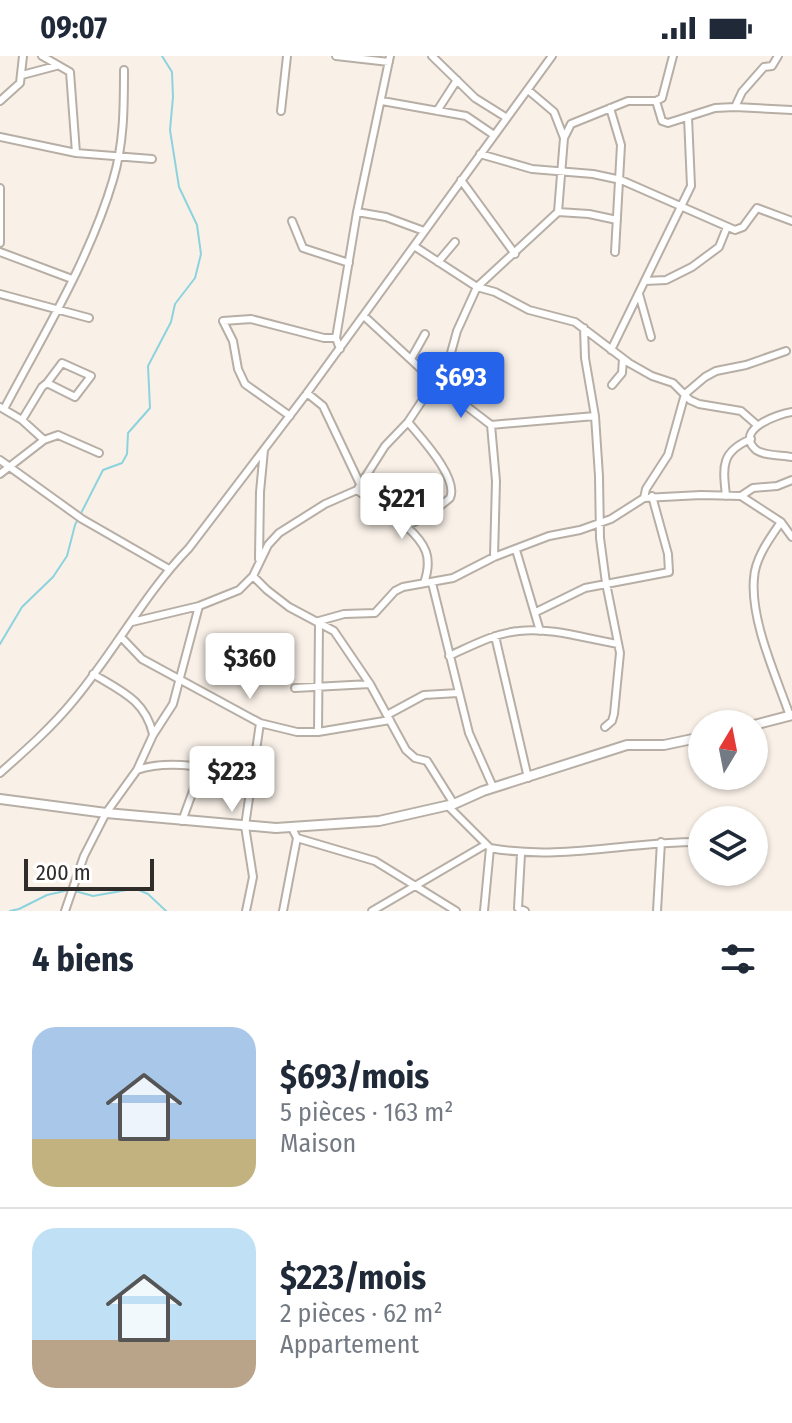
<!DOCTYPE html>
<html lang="fr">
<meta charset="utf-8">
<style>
body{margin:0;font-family:"Fira Sans Condensed",sans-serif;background:#f6f6f7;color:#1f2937;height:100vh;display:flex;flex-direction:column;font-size:30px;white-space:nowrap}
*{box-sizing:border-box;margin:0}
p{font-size:26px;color:#747a83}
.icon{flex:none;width:44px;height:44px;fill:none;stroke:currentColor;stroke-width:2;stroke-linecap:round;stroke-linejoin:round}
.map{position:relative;height:855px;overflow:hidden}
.side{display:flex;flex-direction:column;background:#fff;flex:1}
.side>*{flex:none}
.needle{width:52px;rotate:10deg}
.controls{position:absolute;left:688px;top:654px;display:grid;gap:16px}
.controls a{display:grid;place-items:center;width:80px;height:80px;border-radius:50%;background:#fff;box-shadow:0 2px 6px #0004;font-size:40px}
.scale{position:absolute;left:24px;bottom:20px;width:130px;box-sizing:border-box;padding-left:8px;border:4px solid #302c29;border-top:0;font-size:22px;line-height:28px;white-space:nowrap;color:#302c29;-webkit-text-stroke:6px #fff;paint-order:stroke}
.price{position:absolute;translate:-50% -68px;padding:0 18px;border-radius:8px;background:#fff;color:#222;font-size:26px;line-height:52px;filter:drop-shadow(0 2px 4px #0008)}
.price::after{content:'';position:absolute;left:50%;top:48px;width:24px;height:18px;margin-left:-12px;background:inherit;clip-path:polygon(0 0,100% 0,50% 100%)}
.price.current{background:#2563eb;color:#fff}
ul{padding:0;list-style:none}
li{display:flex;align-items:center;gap:24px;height:200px;padding:0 32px}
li+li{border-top:2px solid #e0e1e3}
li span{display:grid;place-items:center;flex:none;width:224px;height:160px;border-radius:24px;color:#555}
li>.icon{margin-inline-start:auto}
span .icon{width:96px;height:96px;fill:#fffc;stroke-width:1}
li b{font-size:34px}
h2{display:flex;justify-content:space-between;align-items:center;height:96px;padding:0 32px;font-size:34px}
.status{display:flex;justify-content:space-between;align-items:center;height:56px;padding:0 40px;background:#fff;direction:ltr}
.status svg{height:22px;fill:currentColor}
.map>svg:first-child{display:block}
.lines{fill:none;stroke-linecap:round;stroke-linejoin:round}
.stream{stroke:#8cd3de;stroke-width:2}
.minor-casing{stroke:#b7afa6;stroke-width:10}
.major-casing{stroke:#b7afa6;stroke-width:12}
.minor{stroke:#fff;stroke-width:6}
.major{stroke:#fff;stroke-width:8}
</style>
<div class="status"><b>09:07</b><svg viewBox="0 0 49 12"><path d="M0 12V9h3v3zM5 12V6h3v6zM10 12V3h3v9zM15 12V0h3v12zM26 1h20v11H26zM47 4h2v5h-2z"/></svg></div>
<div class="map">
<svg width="792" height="855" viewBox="0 0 792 855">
<rect width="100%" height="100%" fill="#f9f1e8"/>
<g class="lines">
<path class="stream" d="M0,588L22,551L53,521L67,500L75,469L103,414L122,407L127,398L128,377L150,352L148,310L171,266L175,248L195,222L201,198L197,169L179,131L170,74L173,41L172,16L162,0
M75,835L93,840L127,834H139L148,838L166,855
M10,855L19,853L47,839L69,834"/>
<defs>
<path id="minor" d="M42,0L70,16L76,97
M336,0L389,6
M432,0L475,42L507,62
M22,19L56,10
M528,34L554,56L564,82
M0,45L20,27L23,0
M382,45L466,60L494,79
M656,45L662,65L668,67L715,52L735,51L792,54
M735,51L742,36L764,11L772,10L778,0
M610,52L621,89L615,196
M281,55L287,0
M437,55L457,24
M0,81L76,97L152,103
M480,98L532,113L593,118L621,124L735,174L743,171L757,152L792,165
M461,124L515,198
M0,132V187
M357,156L386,161L424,175
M558,156L589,158L617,164
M292,165L303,192L349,207
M414,190L477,231L495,236L529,254L575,266L629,307L652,320L673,327L690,344L699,348L741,355L757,369
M0,196L72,223
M438,206L455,186
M645,225L666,224L692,211L719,191L727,171
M0,238L89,262
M639,238L651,281
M364,260L435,326L491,369L595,360
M584,272L585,302L595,360L599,420L600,482L606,527L620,597L614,658L612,665L605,671
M340,293L336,282L357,156L390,0
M611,294L691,130L688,61
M411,303L425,278
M612,329L622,317L623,303
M307,337L323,350L360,428
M0,351L22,364L44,384
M4,353C43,279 89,205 113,124C124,88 124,51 124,14
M792,356C778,358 735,373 755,393C762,400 782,399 792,401
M290,360L245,328L238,313L233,285L223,265L251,263L324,282H336
M22,364L42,331L47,327L75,341L91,320L62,307L47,327
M491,369L496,425L494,501
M0,404L82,463L169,513
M0,418L44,384L58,379L99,397
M357,434L406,470L429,459L450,442C459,422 421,382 408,366
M726,440C723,411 720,396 751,383
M741,440L781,466L792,481
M644,442L646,433L668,399L685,338L705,321L716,315L746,309L786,295
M781,466C770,482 755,502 754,522C750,564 776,620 790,660
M406,470C426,488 433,501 424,527
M516,494L540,575
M259,503L260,436L264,394
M253,520L267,534L289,551L334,575L370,628L406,694L415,702L427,705L454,748
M432,527L469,677L493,731
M536,556L585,532L669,516L668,498L652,440
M132,566L199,550L239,534L253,520L268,489L279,477L325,448L357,434L385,390L408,366L449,304L457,275L477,231L558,156L564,82L571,68L628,45H656L662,42L673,0
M495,580L528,722
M121,581L142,603L260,667L297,676H318L390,664
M449,600C471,590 495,577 519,575C551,571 587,583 618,588
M93,618C121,635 145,644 153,678
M295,632L370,628
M387,659L424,639L458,637
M318,676L319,565L344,558L375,557L395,535L403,531L453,522L494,501L549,480L580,474L611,463L644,442L701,439L741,440L753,432L777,430L792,424
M137,714C172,702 215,714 252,719
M0,717C26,694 52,671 74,644C115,595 145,537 189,492L307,337L552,0
M448,750L490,792L484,855
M182,765L201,713
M292,772L297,782L375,805L456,855
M490,792C561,805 630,785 702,786
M521,798L518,852L525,855
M65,855L84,800L106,757L137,714L153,679L173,648L199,550
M246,855L253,821L245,770L260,667
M283,855L297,782
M372,855L485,789
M657,855L661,786"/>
<path id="major" d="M754,669L792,659
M0,743L106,757L276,772L379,765L454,748L483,735L627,689H664L702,681"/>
</defs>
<use href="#minor" class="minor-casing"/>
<use href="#major" class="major-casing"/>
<use href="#minor" class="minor"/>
<use href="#major" class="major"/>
</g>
</svg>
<div class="controls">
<a><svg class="needle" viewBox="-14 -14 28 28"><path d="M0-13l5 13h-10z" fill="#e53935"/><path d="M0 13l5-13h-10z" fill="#747a83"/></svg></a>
<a><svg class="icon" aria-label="layers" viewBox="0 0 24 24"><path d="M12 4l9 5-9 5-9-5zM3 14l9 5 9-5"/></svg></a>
</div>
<div class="scale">200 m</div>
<b class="price current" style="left:461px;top:364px">$693</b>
<b class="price" style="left:402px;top:485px">$221</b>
<b class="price" style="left:250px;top:645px">$360</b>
<b class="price" style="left:232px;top:758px">$223</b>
</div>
<section class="side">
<h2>4 biens<svg class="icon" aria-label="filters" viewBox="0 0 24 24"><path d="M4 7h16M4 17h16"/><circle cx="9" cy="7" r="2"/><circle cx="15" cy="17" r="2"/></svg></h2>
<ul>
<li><span style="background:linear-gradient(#a9c7e8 70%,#c2b280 0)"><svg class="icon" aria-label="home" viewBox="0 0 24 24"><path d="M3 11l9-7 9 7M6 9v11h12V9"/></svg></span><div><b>$693/mois</b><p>5 pièces · 163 m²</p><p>Maison</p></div></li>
<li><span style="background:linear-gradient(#bfe0f5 70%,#b9a48a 0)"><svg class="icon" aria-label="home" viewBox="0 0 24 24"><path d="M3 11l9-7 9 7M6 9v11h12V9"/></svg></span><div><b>$223/mois</b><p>2 pièces · 62 m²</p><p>Appartement</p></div></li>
</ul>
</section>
